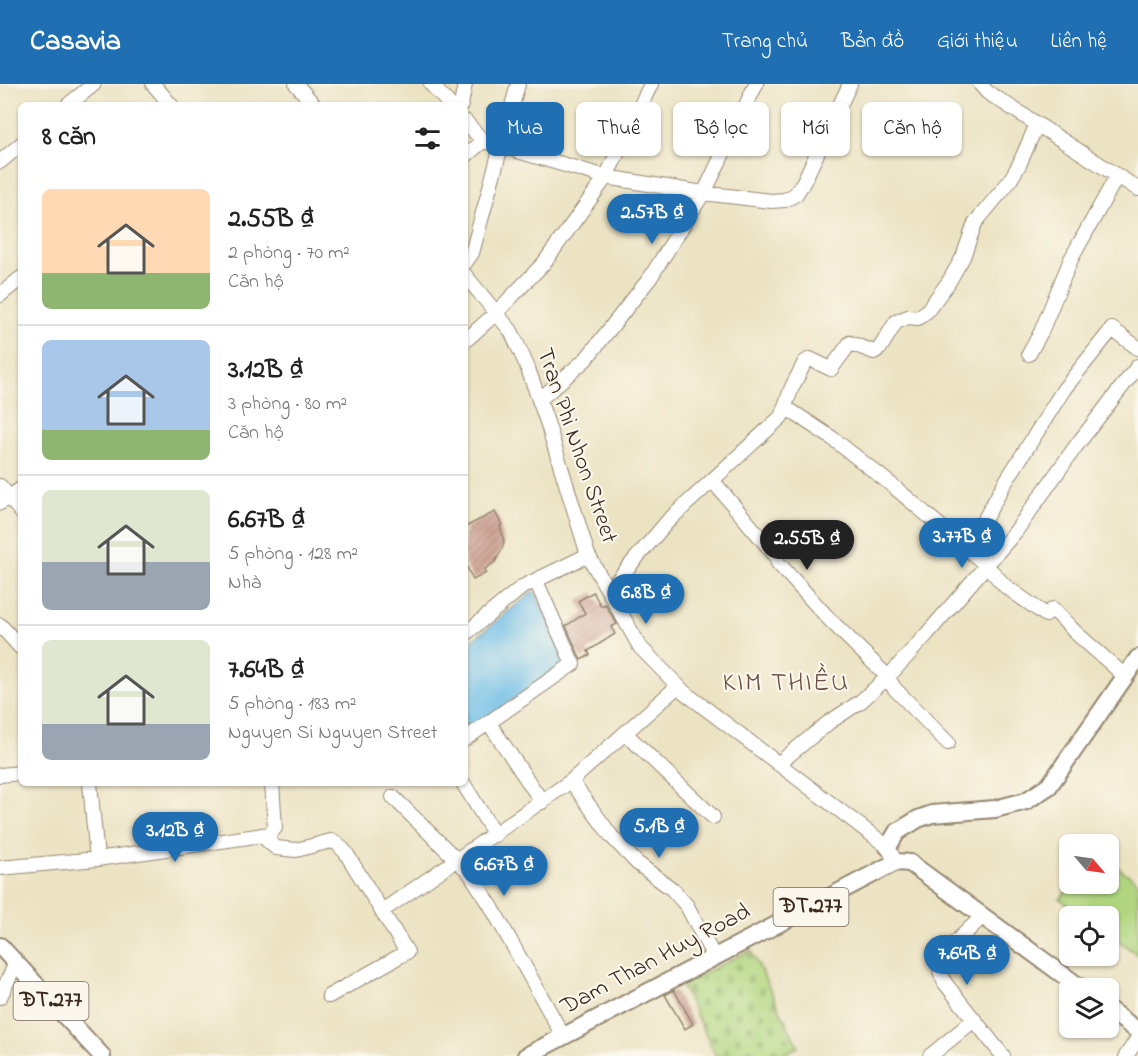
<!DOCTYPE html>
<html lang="vi">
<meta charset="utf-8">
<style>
body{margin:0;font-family:"Indie Flower",sans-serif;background:#f2f2f2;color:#222;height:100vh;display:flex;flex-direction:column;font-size:22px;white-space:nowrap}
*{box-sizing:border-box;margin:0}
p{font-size:20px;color:#767676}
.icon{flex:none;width:33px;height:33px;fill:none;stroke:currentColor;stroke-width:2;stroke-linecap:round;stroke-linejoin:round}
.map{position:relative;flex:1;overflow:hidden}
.details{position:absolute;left:18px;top:18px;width:450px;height:684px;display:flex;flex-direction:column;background:#fff;border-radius:9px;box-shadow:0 2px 4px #0004}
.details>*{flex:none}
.hud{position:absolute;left:486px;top:18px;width:561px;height:54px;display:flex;gap:12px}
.needle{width:39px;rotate:119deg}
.tools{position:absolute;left:1059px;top:750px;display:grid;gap:12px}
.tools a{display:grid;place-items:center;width:60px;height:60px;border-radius:9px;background:#fff;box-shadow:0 2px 4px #0004;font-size:30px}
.price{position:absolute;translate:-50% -51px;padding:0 14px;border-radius:21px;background:#1f6fb2;color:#fff;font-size:20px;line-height:39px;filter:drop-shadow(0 2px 3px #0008)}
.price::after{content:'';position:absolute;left:50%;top:36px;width:18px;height:14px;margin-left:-9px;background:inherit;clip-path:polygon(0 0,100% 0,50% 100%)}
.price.current{background:#222;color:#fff}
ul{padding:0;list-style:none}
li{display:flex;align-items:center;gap:18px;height:150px;padding:0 24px}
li+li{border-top:2px solid #e0e0e0}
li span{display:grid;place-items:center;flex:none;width:168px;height:120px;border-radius:9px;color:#555}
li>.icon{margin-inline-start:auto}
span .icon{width:72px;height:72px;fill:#fffc;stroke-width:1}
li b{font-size:26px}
h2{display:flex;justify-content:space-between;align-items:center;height:72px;padding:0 24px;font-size:26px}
.chip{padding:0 21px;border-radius:9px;background:#fff;box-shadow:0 2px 4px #0004;font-size:21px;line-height:54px}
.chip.current{background:#1f6fb2;color:#fff}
header{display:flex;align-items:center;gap:36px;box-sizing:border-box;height:84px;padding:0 30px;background:#1f6fb2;color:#fff}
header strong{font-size:28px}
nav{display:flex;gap:33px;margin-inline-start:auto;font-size:21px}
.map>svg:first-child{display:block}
.cemetery{fill:url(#cemetery-stones);stroke:#76804e;stroke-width:1.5}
.garden{fill:#b0d57e;stroke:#76804e;stroke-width:1.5}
.water{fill:#6abce6;stroke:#527382;stroke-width:1.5}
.building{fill:url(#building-hatch)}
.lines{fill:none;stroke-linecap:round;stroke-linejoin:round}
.minor-casing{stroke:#948670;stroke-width:16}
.major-casing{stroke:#948670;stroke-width:20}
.minor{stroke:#fff;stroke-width:14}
.major{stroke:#fff;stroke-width:16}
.labels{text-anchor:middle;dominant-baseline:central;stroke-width:4.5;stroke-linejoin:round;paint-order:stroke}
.shield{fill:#fbf7ec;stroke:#75685c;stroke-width:1.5}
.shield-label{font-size:22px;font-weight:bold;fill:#3b2a1e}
.street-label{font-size:24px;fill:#3b2a1e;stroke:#fbf7ec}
.quarter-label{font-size:27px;letter-spacing:1.5px;fill:#6d5144;stroke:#fbf7ec}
</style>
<header>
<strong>Casavia</strong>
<nav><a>Trang chủ</a><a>Bản đồ</a><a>Giới thiệu</a><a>Liên hệ</a></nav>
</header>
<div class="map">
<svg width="1138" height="972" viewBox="0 0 1138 972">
<defs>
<pattern id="cemetery-stones" width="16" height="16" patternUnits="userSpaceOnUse" patternTransform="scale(1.5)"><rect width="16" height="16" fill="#b0d57e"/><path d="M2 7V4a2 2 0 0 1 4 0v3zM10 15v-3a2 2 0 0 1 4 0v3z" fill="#98b76c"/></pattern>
<pattern id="building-hatch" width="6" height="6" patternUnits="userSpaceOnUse" patternTransform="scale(1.5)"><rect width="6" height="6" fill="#c9998b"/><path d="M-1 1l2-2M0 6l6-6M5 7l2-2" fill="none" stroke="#a47d71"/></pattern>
</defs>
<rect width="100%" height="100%" fill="#fbf7ec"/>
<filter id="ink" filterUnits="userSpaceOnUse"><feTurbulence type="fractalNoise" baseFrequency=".0167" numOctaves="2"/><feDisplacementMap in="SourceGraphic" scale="12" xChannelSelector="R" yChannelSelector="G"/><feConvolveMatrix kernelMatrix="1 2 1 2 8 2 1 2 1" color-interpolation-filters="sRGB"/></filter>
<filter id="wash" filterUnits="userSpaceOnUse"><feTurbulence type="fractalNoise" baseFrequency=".008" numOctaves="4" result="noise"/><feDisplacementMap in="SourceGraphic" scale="24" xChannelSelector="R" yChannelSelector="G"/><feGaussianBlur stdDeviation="1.35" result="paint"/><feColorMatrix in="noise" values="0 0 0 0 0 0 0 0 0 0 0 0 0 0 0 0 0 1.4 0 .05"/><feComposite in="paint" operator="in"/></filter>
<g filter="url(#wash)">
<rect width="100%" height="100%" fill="#ece3c3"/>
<path class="cemetery" d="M751,866L798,963L779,972H716L681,900Z"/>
<path class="garden" d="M1109,777L1138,798V871L1109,850L1108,832H1084L1060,815L1072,800H1108Z"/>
<path class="water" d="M533,508L536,510L567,578L465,649V562Z"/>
<g id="blocks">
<path class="building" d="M495,428L502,441L500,442L504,458L502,465L495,478L485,485L486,489L473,496L465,479V443Z
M593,508L601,522L605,520L617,540L611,543L615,550L588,567L590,571L581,576L566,542L585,529L578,517Z
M674,906L693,940L685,945L665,911Z"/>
</g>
</g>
<g filter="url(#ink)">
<use href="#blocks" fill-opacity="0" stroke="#948670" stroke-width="1.5"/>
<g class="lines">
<defs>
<path id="minor" d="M153,0L171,21
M296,0L314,21
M431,0L450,21
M980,0L987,8L1138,105
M68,21L94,0
M461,21L465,0
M465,37L483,57L606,93L703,109L771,117L785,116L796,110L804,97L850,0
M465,72L483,57
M0,78L21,60
M465,179L472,169L518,0
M465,191L511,247L527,282L547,338L588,471L640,563L684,608L888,763L892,771
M0,211L21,194
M465,257L496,229L544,179L606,93L651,0
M1029,270L1041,248L1071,175L1117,92
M539,316L586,275L650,194L707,103L756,0
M785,323L832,354L893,402L986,481L1005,502L1046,531L1053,525L1076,549L1125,592
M712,396L776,472L778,479L830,536L888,593L894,604L948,659
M0,402L21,428
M0,419L21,405
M981,442L1003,402L1064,305L1112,245L1138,264
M608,507L668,437L781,333L792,303L805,278L810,275L831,285L850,259L874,268L880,264L896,238L908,233L918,234L927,227L948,199L963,173L975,139L1009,98L1019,81L1037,40
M0,541L21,564
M465,550L522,503L588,471
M489,639L542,718
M625,649L713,733
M465,655L573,580L536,497
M778,680L828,639L860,618L888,593L927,550L1016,447L1076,362L1138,282
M0,691L21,689
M571,697L612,753L637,779L672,805L687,822L714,873
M90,699L97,775
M463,699L495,751
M393,713L469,788L491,822L563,952
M261,751L276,764L296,766L331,757L337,759L346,769L407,868L329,912
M0,784L97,775L270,750L275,744L272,699
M382,827L571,697L678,602
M983,832C972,843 944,866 940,880C939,887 942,893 945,899L1003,972
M0,913L16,879
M930,972L974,936
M1126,972L1138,954"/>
<path id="major" d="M888,763L897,748L918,735L932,730L995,725L1026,717L1049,702L1138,574
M0,862L102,972
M1108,925L1138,947
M526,972L896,778L910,779L1081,904"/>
</defs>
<use href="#minor" class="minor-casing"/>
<use href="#major" class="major-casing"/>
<use href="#minor" class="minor"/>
<use href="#major" class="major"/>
</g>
</g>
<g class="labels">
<g class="shield">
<rect x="773.5" y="804" width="75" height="38" rx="4.5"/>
<rect x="13.5" y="898" width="75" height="38" rx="4.5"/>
</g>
<g class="shield-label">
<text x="811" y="823">ĐT.277</text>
<text x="51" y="917">ĐT.277</text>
</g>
<g class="street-label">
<text transform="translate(576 362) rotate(71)">Tran Phi Nhon Street</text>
<text transform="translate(656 876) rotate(-28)">Dam Than Huy Road</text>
</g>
<g class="quarter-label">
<text x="786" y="599">KIM THIỀU</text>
</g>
</g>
</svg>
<div class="tools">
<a><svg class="needle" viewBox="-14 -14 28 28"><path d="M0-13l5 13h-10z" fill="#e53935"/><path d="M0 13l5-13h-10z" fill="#767676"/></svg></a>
<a><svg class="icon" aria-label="locate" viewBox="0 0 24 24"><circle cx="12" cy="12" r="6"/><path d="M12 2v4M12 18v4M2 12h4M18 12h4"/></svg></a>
<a><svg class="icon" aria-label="layers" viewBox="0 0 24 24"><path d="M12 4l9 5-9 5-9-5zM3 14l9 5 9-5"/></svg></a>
</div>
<b class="price" style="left:652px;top:161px">2.57B ₫</b>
<b class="price" style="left:962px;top:485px">3.77B ₫</b>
<b class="price current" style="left:807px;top:487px">2.55B ₫</b>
<b class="price" style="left:646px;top:541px">6.8B ₫</b>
<b class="price" style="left:659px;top:775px">5.1B ₫</b>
<b class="price" style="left:175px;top:779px">3.12B ₫</b>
<b class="price" style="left:504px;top:813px">6.67B ₫</b>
<b class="price" style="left:967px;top:902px">7.64B ₫</b>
<div class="hud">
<a class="chip current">Mua</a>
<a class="chip">Thuê</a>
<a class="chip">Bộ lọc</a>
<a class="chip">Mới</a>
<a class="chip">Căn hộ</a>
</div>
<section class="details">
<h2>8 căn<svg class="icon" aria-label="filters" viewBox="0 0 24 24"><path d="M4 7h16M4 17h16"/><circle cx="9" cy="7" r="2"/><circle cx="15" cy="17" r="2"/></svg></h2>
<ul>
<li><span style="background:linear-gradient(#ffd9b3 70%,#8fb573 0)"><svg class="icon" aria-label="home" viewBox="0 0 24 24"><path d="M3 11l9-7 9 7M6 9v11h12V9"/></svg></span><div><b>2.55B ₫</b><p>2 phòng · 70 m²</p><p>Căn hộ</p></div></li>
<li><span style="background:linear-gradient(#a9c7e8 75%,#8fb573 0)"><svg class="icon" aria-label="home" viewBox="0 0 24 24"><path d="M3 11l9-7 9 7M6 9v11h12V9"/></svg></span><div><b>3.12B ₫</b><p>3 phòng · 80 m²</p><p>Căn hộ</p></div></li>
<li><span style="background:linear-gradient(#dfe7d0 60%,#9aa5b1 0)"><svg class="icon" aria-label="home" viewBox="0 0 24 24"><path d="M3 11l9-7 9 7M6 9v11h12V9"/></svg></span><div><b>6.67B ₫</b><p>5 phòng · 128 m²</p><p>Nhà</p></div></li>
<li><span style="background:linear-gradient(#dfe7d0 70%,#9aa5b1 0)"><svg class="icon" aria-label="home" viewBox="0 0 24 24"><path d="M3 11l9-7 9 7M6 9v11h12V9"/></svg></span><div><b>7.64B ₫</b><p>5 phòng · 183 m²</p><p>Nguyen Si Nguyen Street</p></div></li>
</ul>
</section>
</div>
